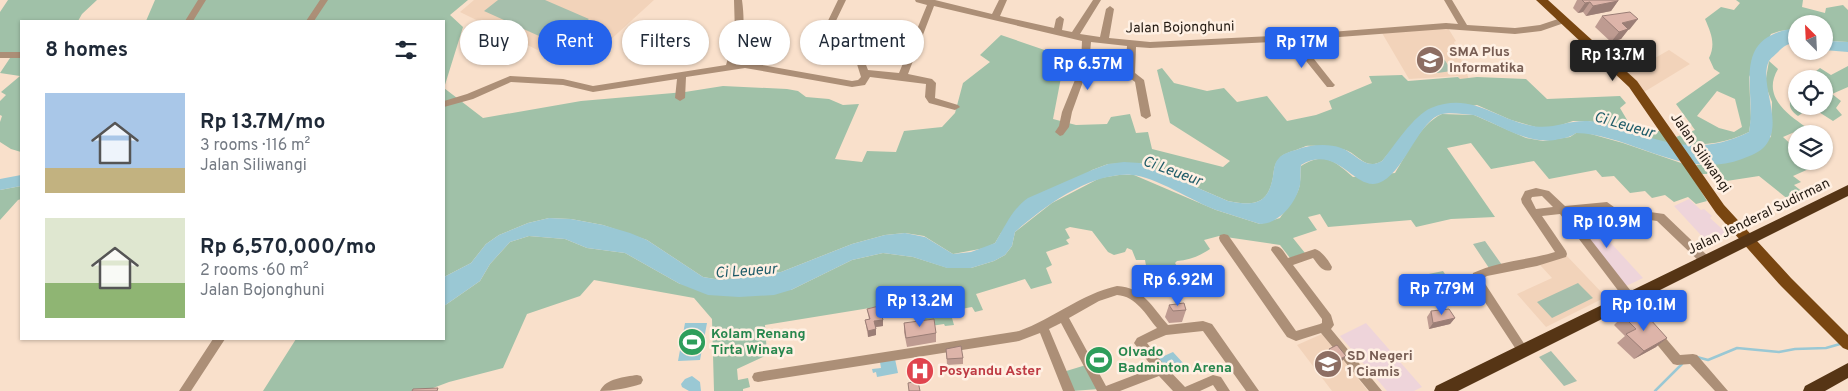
<!DOCTYPE html>
<meta charset="utf-8">
<style>
body{margin:0;font-family:Overpass,sans-serif;background:#f2f2f3;color:#1f2937;height:100vh;display:flex;flex-direction:column;font-size:19px;white-space:nowrap}
*{box-sizing:border-box;margin:0}
p{font-size:16px;color:#747a83}
.icon{flex:none;width:28px;height:28px;fill:none;stroke:currentColor;stroke-width:2;stroke-linecap:round;stroke-linejoin:round}
.map{position:relative;flex:1;overflow:hidden}
.details{position:absolute;left:20px;top:20px;width:425px;height:320px;display:flex;flex-direction:column;background:#fff;border-radius:0px;box-shadow:0 1px 4px #0004}
.details>*{flex:none}
.banner{position:absolute;left:460px;top:20px;width:475px;height:45px;display:flex;gap:10px}
.needle{width:32px;rotate:336deg}
.tools{position:absolute;left:1788px;top:15px;display:grid;gap:10px}
.tools a{display:grid;place-items:center;width:45px;height:45px;border-radius:50%;background:#fff;box-shadow:0 1px 4px #0004;font-size:25px}
.price{position:absolute;translate:-50% -42px;padding:0 11px;border-radius:5px;background:#2563eb;color:#fff;font-size:16px;line-height:32px;filter:drop-shadow(0 1px 2px #0008)}
.price::after{content:'';position:absolute;left:50%;top:30px;width:15px;height:11px;margin-left:-8px;background:inherit;clip-path:polygon(0 0,100% 0,50% 100%)}
.price.current{background:#222;color:#fff}
ul{padding:0;list-style:none}
li{display:flex;align-items:center;gap:15px;height:125px;padding:0 25px}
li span{display:grid;place-items:center;flex:none;width:140px;height:100px;border-radius:0px;color:#555}
li>.icon{margin-inline-start:auto}
span .icon{width:60px;height:60px;fill:#fffc;stroke-width:1}
li b{font-size:21px}
h2{display:flex;justify-content:space-between;align-items:center;height:60px;padding:0 25px;font-size:21px}
.chip{padding:0 18px;border-radius:22px;background:#fff;box-shadow:0 1px 4px #0004;font-size:18px;line-height:45px}
.chip.current{background:#2563eb;color:#fff}
.map>svg:first-child{display:block}
.commercial{fill:#eed4da}
.built{fill:#f2d3ba}
.green{fill:#a6bfac}
.forest{fill:#a0c1a8;fill-rule:evenodd}
.water{fill:#9ac8d4}
.lines{fill:none;stroke-linecap:round;stroke-linejoin:round}
.stream{stroke:#9ac8d4;stroke-width:2.5}
.minor{fill:#ac8f77;fill-rule:evenodd}
.major{fill:#794611;fill-rule:evenodd}
.highway{fill:#563515;fill-rule:evenodd}
.wall{fill:#be9b91}
.shaded-wall{fill:#9b7e76}
.building{fill:#ddb4a9;stroke:#9b7e76}
.labels{text-anchor:middle;dominant-baseline:central;stroke-width:5;stroke-linejoin:round;paint-order:stroke}
.street-label{font-size:14px;fill:#251c14;stroke:#fff0e3}
.education-label{font-size:14px;font-weight:bold;fill:#785e54;stroke:#fff0e3;text-anchor:start}
.leisure-label{font-size:14px;font-weight:bold;fill:#27864d;stroke:#fff0e3;text-anchor:start}
.health-label{font-size:14px;font-weight:bold;fill:#be3a42;stroke:#fff0e3;text-anchor:start}
.water-label{font-size:15px;font-style:italic;fill:#1f5c69;stroke:#fff0e3}
</style>
<div class="map">
<svg width="1848" height="391" viewBox="0 0 1848 391">
<rect width="100%" height="100%" fill="#f9e0cb"/>
<path class="commercial" d="M1689,199L1701,210L1704,209L1712,216L1710,218L1729,235L1710,245L1674,206Z
M1599,230L1643,278L1622,288L1582,235Z
M1366,323L1422,387L1414,391H1387L1340,336Z"/>
<path class="built" d="M474,0H654L596,53L560,61L460,12Z
M1448,28L1456,41L1454,42L1469,79H1460L1458,76L1409,79L1382,33Z
M1669,50L1690,64L1644,92L1627,74Z
M1565,254L1606,297L1546,327L1517,294L1552,278L1540,265Z
M1322,334L1368,391H1332L1297,345Z"/>
<path class="green" d="M498,0H545L589,19L559,45L484,11Z
M1438,50L1452,71L1437,73L1424,51Z
M1485,241L1502,265L1489,268L1473,244Z
M1443,271L1461,299L1441,303L1424,275Z
M1578,283L1593,298L1552,318L1537,302Z
M1551,351L1577,381L1564,386L1539,357Z"/>
<path class="forest" d="M8,0H97L82,14L78,21H21V152L11,149L0,142V122L2,116L0,115V101L6,95L1,92L20,76L0,73L12,55L0,54V12Z
M155,0H468L450,15L463,27L444,88L483,118L581,101L685,92L723,86L787,89L798,91L806,97L829,99L843,105L859,104L835,159L862,162L867,151L896,152L904,131L942,127L955,113L963,83L990,62L980,55L1001,35L1065,57L1053,119L1076,125L1107,124L1111,117L1130,114L1136,133L1148,132L1152,149L1223,167L1230,161L1170,123L1157,70L1162,68L1174,83L1207,91L1224,88L1237,102L1267,96L1287,121L1316,115L1332,109L1329,101L1372,83L1369,76L1402,75L1408,81L1458,77L1460,79L1477,77L1526,79L1547,99L1620,96L1626,103L1620,108L1630,125L1650,131H1661L1670,144L1589,121H1573L1552,128H1539L1511,120L1477,105L1419,117L1382,161C1367,170 1360,157 1348,151C1343,148 1313,145 1306,146C1303,147 1299,149 1296,150C1290,152 1282,154 1279,159C1274,164 1274,171 1273,177C1268,205 1254,206 1228,201L1140,163L1108,164L1092,170L1001,233L995,243L985,248L953,254L924,236L905,233L885,235L852,244L781,272L721,280L703,277L647,240L603,225L571,219L549,218L528,223L499,235L486,244L471,263L444,277V21H146Z
M1736,0H1803L1802,7L1825,13L1826,8L1843,5L1848,10V42L1830,41L1824,38V24H1796V29L1780,31L1771,34L1749,77L1751,119L1749,132C1726,143 1707,145 1681,145L1676,137L1695,130L1676,104L1720,73L1714,69L1709,58C1716,44 1711,33 1705,19L1721,7L1734,10L1740,3ZM1717,91L1735,99L1742,127L1734,132L1719,128L1697,116Z
M1769,61L1778,69C1762,96 1786,113 1806,127L1783,137L1796,149V161H1802L1811,168L1793,176L1801,182L1794,185L1809,197L1794,204L1759,176L1720,182L1714,174H1702L1696,165H1713L1771,137L1772,102L1765,84Z
M1848,66V87L1832,94L1841,101L1836,108L1842,115L1833,121L1811,107L1798,116C1786,107 1789,102 1796,90V106H1824V79H1806L1820,68L1831,75Z
M1442,114L1474,115L1526,138L1543,141L1570,137L1576,133H1587L1623,143L1684,164L1707,201L1696,204L1688,197L1674,202L1665,195L1652,198L1645,191L1630,193L1614,176L1602,177L1596,170L1549,179L1534,161L1491,169L1471,143L1447,148L1495,217L1451,219L1416,227L1411,220L1328,227L1320,214L1308,217L1317,230L1293,238L1305,253L1290,258L1280,245L1219,236L1204,240L1210,249C1200,256 1189,260 1177,261L1175,263L1180,271L1157,276L1155,270L1147,271L1145,260H1136L1132,250L1127,248L1125,252L1114,255L1108,252L1092,231L1070,227L1065,229L1070,238L1066,240L1069,244L1046,252L1052,265L1046,268L1052,283L1031,289L1025,279L976,294L983,310L975,312L972,307L950,311L954,325L945,326L944,324L924,327L919,300L765,325L767,355L737,369L738,380L748,378L750,387L743,389V391H714L712,319L694,298L594,280L580,296L527,314L503,368L449,382L425,391H263L296,339H444V306L480,281L490,264L510,242L529,236L565,239L587,248L625,253L680,284L791,290L852,260L883,253L913,257L948,268H971L994,261L1005,255L1012,246L1015,232L1052,203L1100,178L1119,175H1134L1216,210L1260,224L1280,218C1287,208 1300,194 1300,182C1301,176 1300,172 1301,166C1325,151 1335,162 1353,177L1395,173C1407,154 1420,124 1442,114Z
M21,186V199L18,200L0,220V190Z
M1086,365L1099,389L1072,391L1063,372Z"/>
<path class="water" d="M1790,29H1796V43C1787,43 1783,47 1777,53C1775,55 1770,59 1769,61C1758,83 1785,123 1765,146C1760,152 1750,156 1742,159C1684,181 1633,135 1576,133C1569,138 1563,138 1555,140C1531,143 1511,132 1490,122C1485,120 1478,116 1473,115C1464,114 1450,112 1442,114C1420,119 1406,168 1383,181C1356,197 1340,142 1301,165C1300,172 1301,179 1300,185C1296,203 1279,224 1260,224C1245,219 1231,215 1216,210C1194,202 1154,176 1132,175C1090,172 1045,206 1015,232L1012,246L1005,255L994,261L971,268H947L913,257L883,253L852,260L791,290L774,295L739,297L708,295L680,284L625,253L587,248L565,239L529,236L510,242L490,264L480,281L444,306V277L471,263L486,244L499,235L528,223L549,218L571,219L603,225L630,233L647,240L703,277L721,280L781,272L852,244L885,235L905,233L925,237L953,254L971,252L995,243C1005,227 1012,209 1028,198L1092,170L1108,164L1124,162L1140,163L1228,201C1254,206 1268,205 1273,176C1274,170 1274,163 1279,158C1282,154 1291,151 1296,150C1309,145 1327,143 1341,148C1356,153 1365,171 1382,161C1394,146 1414,115 1431,108C1470,92 1493,117 1528,125C1552,131 1565,120 1588,121C1602,122 1618,128 1632,132C1674,146 1707,153 1749,132C1757,90 1730,41 1790,29Z
M1824,38L1830,41L1848,42V52L1824,50Z
M21,175V186L0,190V179Z
M685,323H707L700,360L678,361Z
M1173,352L1184,364L1168,370L1157,359Z
M895,359L898,373L877,377L876,372L873,373L872,369L881,368L880,362Z
M692,376L700,382L701,391H689L682,387L681,384L685,379Z"/>
<g class="lines">
<path class="stream" d="M1697,357L1708,360L1737,348L1779,352L1795,349L1826,348L1840,344
M1655,391L1682,364"/>
<path class="minor" d="M198,0H206L193,21H185Z
M320,0H328L314,21H306Z
M734,0H742C745,22 744,43 736,63L745,62L852,81L858,80L861,77L856,61L828,53L821,46L824,29L838,0H846L832,29L830,45L834,48L863,57L868,70L899,73L927,5L916,2L915,0H935L992,14L999,0H1007L1000,16L1054,28L1056,19L1060,16L1064,19L1062,30L1072,32L1093,0H1101L1080,34L1100,37L1106,9L1110,6L1114,9L1109,38L1150,42L1292,35L1446,23L1458,24L1444,0H1452L1467,25L1515,28L1540,25L1564,17L1568,20L1567,22L1541,31L1515,34L1446,29L1299,40L1333,83L1335,85L1333,87H1327L1290,41L1150,48L1136,47L1135,73L1144,80L1151,116L1146,119L1141,116L1135,82L1125,74L1127,46L1091,42L1089,65L1072,112L1069,127L1063,135L1060,136L1055,132L1059,126L1062,112L1081,65L1082,41L934,6L908,74L932,79L936,83L935,98L958,105L960,107L955,110L929,103L925,97L926,84L870,77L865,85L852,87L745,68L686,77L685,98L680,101L675,98L677,79L593,92L563,85L511,82L473,99L444,107V101L467,94L510,76L563,79L593,86L726,65L735,34Z
M0,52H21V58H0Z
M1536,188L1549,191L1565,206L1607,202L1625,215L1643,211L1664,214L1710,258L1711,261L1710,264L1706,265L1702,264L1657,221L1643,219L1623,223L1605,210L1570,213L1634,295L1635,298L1634,301L1680,355L1693,354L1697,355L1728,391H1715L1690,364L1677,365L1673,364L1623,303L1622,300L1623,297L1560,214L1542,216L1566,251L1567,254L1566,257L1537,266L1487,276L1482,279L1527,348L1529,351L1527,354L1523,356L1519,354L1471,281L1473,273C1498,261 1529,260 1555,252L1522,203L1521,199L1525,191ZM1542,196L1553,207L1536,209L1531,199L1532,197Z
M1224,234L1228,235L1296,331L1320,324L1322,323V319L1271,250L1272,247C1280,244 1284,252 1288,258L1315,249C1322,251 1329,261 1332,267L1331,270C1322,273 1318,264 1313,258L1293,265L1331,315L1334,325L1331,329L1382,391H1369L1321,333L1296,341L1287,337L1220,241L1219,238L1220,235Z
M1117,286C1143,287 1152,307 1168,325L1203,321L1212,324L1259,391H1246L1203,331L1166,335L1147,343L1165,366L1185,387L1213,375L1221,377L1230,391H1217L1213,385L1200,391H1173L1159,376L1120,391H1097L1061,323L1049,329L1075,391H1063L1040,333L1019,341L758,382L754,381L752,377L754,373L758,372L1019,331C1053,319 1081,294 1117,286ZM1117,295C1136,296 1146,315 1157,328L1137,338L1134,343L1153,368L1106,386L1069,318L1099,301Z
M213,339H225L191,391H179Z
M637,375L641,376L643,380L641,384C628,388 614,391 600,391C606,378 625,377 637,375Z"/>
<path class="major" d="M1536,0H1548L1637,81L1724,205L1791,278L1848,335V350L1843,348L1781,286L1716,213L1629,87Z"/>
<path class="highway" d="M1848,185V196L1458,391H1434L1436,386Z
M1848,363V378L1825,391H1803L1805,386Z"/>
</g>
<path class="wall" d="M1577,0H1618V1L1611,11L1586,16L1583,12L1578,13L1573,8Z
M1602,16L1630,29L1628,30L1621,39L1611,42L1595,27Z
M1169,305L1186,310L1182,322L1169,323L1165,317Z
M867,309L883,320V326L876,327V335L868,337L865,320L869,319Z
M1431,311L1455,318L1450,324L1429,329L1427,317Z
M1623,316L1656,347L1634,359L1617,343L1625,336L1614,325Z
M904,323L936,333V342L907,347L904,332Z
M946,349L963,358V364L947,365Z
M1329,349L1342,361L1334,365L1332,363L1320,368L1318,363L1322,357L1326,355L1325,354Z
M915,366L926,371V374L916,375Z"/>
<path class="shaded-wall" d="M1618,1L1611,11L1586,16L1593,6Z
M1590,2L1583,12L1578,13L1585,3Z
M1638,19L1630,29L1628,30L1621,39L1611,42L1619,32L1622,23Z
M1455,318L1450,324L1429,329L1433,323Z
M883,320V326L875,327L874,321Z
M876,329V335L868,337V331Z
M1667,338L1656,347L1634,359L1644,351Z
M1346,356L1342,361L1334,365L1338,360Z
M1336,357L1332,363L1320,368L1324,362Z"/>
<path class="building" d="M1582,0H1618V1L1593,6L1590,2L1585,3Z
M1630,12L1638,19L1622,23L1628,29L1619,32L1602,16Z
M1184,303L1186,310L1173,311L1169,305Z
M879,306L883,320L874,321L876,329L868,331L865,320L870,319L867,309Z
M1449,309L1455,318L1433,323L1431,311Z
M1632,312L1643,322L1650,319L1667,338L1644,351L1626,334L1636,329L1623,316Z
M934,319L936,333L906,338L904,323Z
M1337,345L1346,356L1338,360L1336,357L1324,362L1322,357L1332,352L1329,349Z
M961,346L963,358L947,359L946,349Z
M924,364L926,371L916,372L915,366Z
M918,381L920,391H909L908,383Z
M438,388L437,391H412L413,389Z"/>
<defs>
<symbol id="school-disc" viewBox="-11 -11 22 22"><circle r="9.5" fill="#8d6e63" stroke="#fff0e3"/><path d="M0-5L7-2L0 1L-7-2ZM-4 1L0 2.5L4 1V4Q0 6-4 4Z" fill="#fff"/></symbol>
<symbol id="stadium-disc" viewBox="-11 -11 22 22"><circle r="9.5" fill="#2e9e5b" stroke="#fff0e3"/><path d="M0-5a6.5 5 0 1 0 0 10a6.5 5 0 1 0 0-10ZM-3.5-1.8h7v3.6h-7Z" fill="#fff"/></symbol>
<symbol id="hospital-disc" viewBox="-11 -11 22 22"><circle r="9.5" fill="#e0444e" stroke="#fff0e3"/><path d="M-5-5h3v3.5h4V-5h3V5h-3V1.5h-4V5h-3Z" fill="#fff"/></symbol>
</defs>
<g fill-rule="evenodd">
<use href="#school-disc" x="1414" y="44" width="32" height="32"/>
<use href="#stadium-disc" x="676" y="326" width="32" height="32"/>
<use href="#stadium-disc" x="1083" y="344" width="32" height="32"/>
<use href="#school-disc" x="1312" y="348" width="32" height="32"/>
<use href="#hospital-disc" x="904" y="355" width="32" height="32"/>
</g>
<g class="labels">
<g class="street-label">
<text transform="translate(1180 28) rotate(-1)">Jalan Bojonghuni</text>
<text transform="translate(1700 153) rotate(55)">Jalan Siliwangi</text>
<text transform="translate(1759 217) rotate(-26)">Jalan Jenderal Sudirman</text>
</g>
<g class="education-label">
<text x="1449" y="52">SMA Plus<tspan x="1449" dy="16">Informatika</tspan></text>
<text x="1347" y="356">SD Negeri<tspan x="1347" dy="16">1 Ciamis</tspan></text>
</g>
<g class="leisure-label">
<text x="711" y="334">Kolam Renang<tspan x="711" dy="16">Tirta Winaya</tspan></text>
<text x="1118" y="352">Olvado<tspan x="1118" dy="16">Badminton Arena</tspan></text>
</g>
<g class="health-label">
<text x="939" y="371">Posyandu Aster</text>
</g>
<g class="water-label">
<text transform="translate(1624 126) rotate(16)">Ci Leueur</text>
<text transform="translate(1172 172) rotate(20)">Ci Leueur</text>
<text transform="translate(746 272) rotate(-4)">Ci Leueur</text>
</g>
</g>
</svg>
<div class="tools">
<a><svg class="needle" viewBox="-14 -14 28 28"><path d="M0-13l5 13h-10z" fill="#e53935"/><path d="M0 13l5-13h-10z" fill="#747a83"/></svg></a>
<a><svg class="icon" aria-label="locate" viewBox="0 0 24 24"><circle cx="12" cy="12" r="6"/><path d="M12 2v4M12 18v4M2 12h4M18 12h4"/></svg></a>
<a><svg class="icon" aria-label="layers" viewBox="0 0 24 24"><path d="M12 4l9 5-9 5-9-5zM3 14l9 5 9-5"/></svg></a>
</div>
<b class="price" style="left:1302px;top:69px">Rp 17M</b>
<b class="price current" style="left:1613px;top:82px">Rp 13.7M</b>
<b class="price" style="left:1088px;top:91px">Rp 6.57M</b>
<b class="price" style="left:1607px;top:249px">Rp 10.9M</b>
<b class="price" style="left:1178px;top:307px">Rp 6.92M</b>
<b class="price" style="left:1442px;top:316px">Rp 7.79M</b>
<b class="price" style="left:920px;top:328px">Rp 13.2M</b>
<b class="price" style="left:1644px;top:332px">Rp 10.1M</b>
<div class="banner">
<a class="chip">Buy</a>
<a class="chip current">Rent</a>
<a class="chip">Filters</a>
<a class="chip">New</a>
<a class="chip">Apartment</a>
</div>
<section class="details">
<h2>8 homes<svg class="icon" aria-label="filters" viewBox="0 0 24 24"><path d="M4 7h16M4 17h16"/><circle cx="9" cy="7" r="2"/><circle cx="15" cy="17" r="2"/></svg></h2>
<ul>
<li><span style="background:linear-gradient(#a9c7e8 75%,#c2b280 0)"><svg class="icon" aria-label="home" viewBox="0 0 24 24"><path d="M3 11l9-7 9 7M6 9v11h12V9"/></svg></span><div><b>Rp 13.7M/mo</b><p>3 rooms · 116 m²</p><p>Jalan Siliwangi</p></div></li>
<li><span style="background:linear-gradient(#dfe7d0 65%,#8fb573 0)"><svg class="icon" aria-label="home" viewBox="0 0 24 24"><path d="M3 11l9-7 9 7M6 9v11h12V9"/></svg></span><div><b>Rp 6,570,000/mo</b><p>2 rooms · 60 m²</p><p>Jalan Bojonghuni</p></div></li>
</ul>
</section>
</div>
